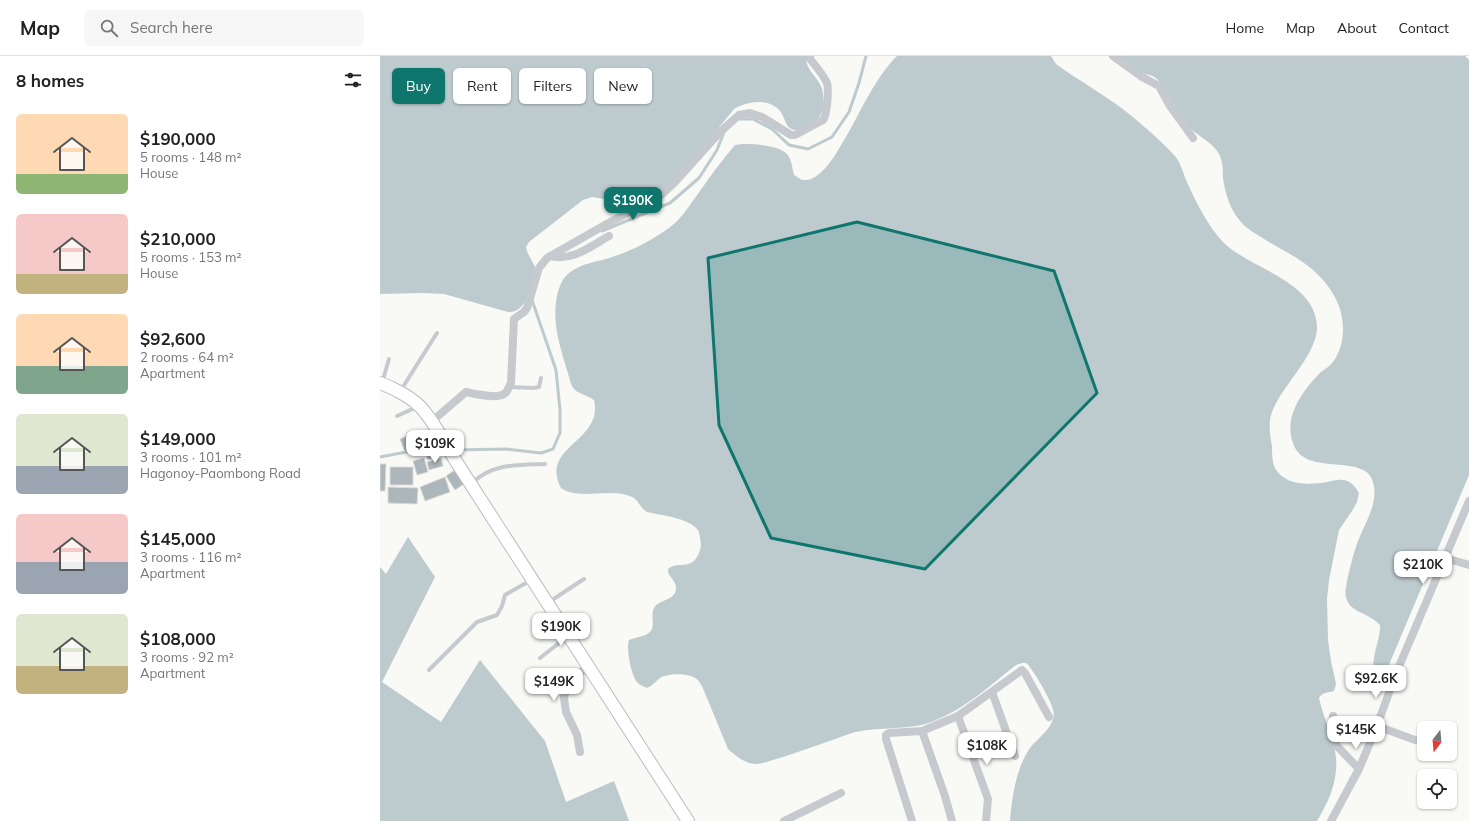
<!DOCTYPE html>
<meta charset="utf-8">
<style>
body{margin:0;font-family:Mulish,sans-serif;background:#f6f6f6;color:#222;height:100vh;display:flex;flex-direction:column;font-size:15px;white-space:nowrap}
*{box-sizing:border-box;margin:0}
p{font-size:13px;color:#767676}
.icon{flex:none;width:22px;height:22px;fill:none;stroke:currentColor;stroke-width:2;stroke-linecap:round;stroke-linejoin:round}
.map{position:relative;flex:1;overflow:hidden}
.details{display:flex;flex-direction:column;background:#fff;width:380px}
.details>*{flex:none}
.banner{position:absolute;left:12px;top:12px;width:380px;height:36px;display:flex;gap:8px}
.needle{width:26px;rotate:196deg}
.fabs{position:absolute;left:1037px;top:665px;display:grid;gap:8px}
.fabs a{display:grid;place-items:center;width:40px;height:40px;border-radius:6px;background:#fff;box-shadow:0 1px 3px #0004;font-size:20px}
.price{position:absolute;translate:-50% -34px;padding:0 9px;border-radius:8px;background:#fff;color:#222;font-size:13px;line-height:26px;filter:drop-shadow(0 1px 2px #0008)}
.price::after{content:'';position:absolute;left:50%;top:24px;width:12px;height:9px;margin-left:-6px;background:inherit;clip-path:polygon(0 0,100% 0,50% 100%)}
.price.on{background:#0f766e;color:#fff}
ul{padding:0;list-style:none}
li{display:flex;align-items:center;gap:12px;height:100px;padding:0 16px}
li span{display:grid;place-items:center;flex:none;width:112px;height:80px;border-radius:6px;color:#555}
li>.icon{margin-inline-start:auto}
span .icon{width:48px;height:48px;fill:#fffc;stroke-width:1}
li b{font-size:17px}
h2{display:flex;justify-content:space-between;align-items:center;height:48px;padding:0 16px;font-size:17px}
.tag{padding:0 14px;border-radius:6px;background:#fff;box-shadow:0 1px 3px #0004;font-size:14px;line-height:36px}
.tag.on{background:#0f766e;color:#fff}
header{display:flex;align-items:center;gap:24px;box-sizing:border-box;height:56px;padding:0 20px;background:#fff;border-bottom:1px solid #e0e0e0}
header strong{font-size:19px}
nav{display:flex;gap:22px;margin-inline-start:auto;font-size:14px}
.search{width:280px;height:36px;background:#f6f6f6;display:flex;align-items:center;gap:10px;box-sizing:border-box;padding:0 14px;border-radius:6px;color:#767676;font-size:15px}
main{display:flex;flex:1;min-height:0}
.map>svg:first-child{display:block}
.water{fill:#bdcace}
.lines{fill:none;stroke-linecap:round;stroke-linejoin:round}
.stream{stroke:#bdcace;stroke-width:3}
.building{fill:#acb6bb;stroke:#dadad8}
.secondary-casing{stroke:#b8bec2;stroke-width:14}
.service{stroke:#c6cace;stroke-width:4}
.minor{stroke:#c6cace;stroke-width:8}
.secondary{stroke:#fff;stroke-width:12}
.marked{fill:#0f766e;fill-opacity:0.2;stroke:#0f766e;stroke-width:3;stroke-linejoin:round}
</style>
<header>
<strong>Map</strong>
<div class="search"><svg class="icon" aria-label="search" viewBox="0 0 24 24"><circle cx="10" cy="10" r="6"/><path d="M15 15l6 6"/></svg>Search here</div>
<nav><a>Home</a><a>Map</a><a>About</a><a>Contact</a></nav>
</header>
<main>
<section class="details">
<h2>8 homes<svg class="icon" aria-label="filters" viewBox="0 0 24 24"><path d="M4 7h16M4 17h16"/><circle cx="9" cy="7" r="2"/><circle cx="15" cy="17" r="2"/></svg></h2>
<ul>
<li><span style="background:linear-gradient(#ffd9b3 75%,#8fb573 0)"><svg class="icon" aria-label="home" viewBox="0 0 24 24"><path d="M3 11l9-7 9 7M6 9v11h12V9"/></svg></span><div><b>$190,000</b><p>5 rooms · 148 m²</p><p>House</p></div></li>
<li><span style="background:linear-gradient(#f6c9c9 75%,#c2b280 0)"><svg class="icon" aria-label="home" viewBox="0 0 24 24"><path d="M3 11l9-7 9 7M6 9v11h12V9"/></svg></span><div><b>$210,000</b><p>5 rooms · 153 m²</p><p>House</p></div></li>
<li><span style="background:linear-gradient(#ffd9b3 65%,#7fa58c 0)"><svg class="icon" aria-label="home" viewBox="0 0 24 24"><path d="M3 11l9-7 9 7M6 9v11h12V9"/></svg></span><div><b>$92,600</b><p>2 rooms · 64 m²</p><p>Apartment</p></div></li>
<li><span style="background:linear-gradient(#dfe7d0 65%,#9aa5b1 0)"><svg class="icon" aria-label="home" viewBox="0 0 24 24"><path d="M3 11l9-7 9 7M6 9v11h12V9"/></svg></span><div><b>$149,000</b><p>3 rooms · 101 m²</p><p>Hagonoy-Paombong Road</p></div></li>
<li><span style="background:linear-gradient(#f6c9c9 60%,#9aa5b1 0)"><svg class="icon" aria-label="home" viewBox="0 0 24 24"><path d="M3 11l9-7 9 7M6 9v11h12V9"/></svg></span><div><b>$145,000</b><p>3 rooms · 116 m²</p><p>Apartment</p></div></li>
<li><span style="background:linear-gradient(#dfe7d0 65%,#c2b280 0)"><svg class="icon" aria-label="home" viewBox="0 0 24 24"><path d="M3 11l9-7 9 7M6 9v11h12V9"/></svg></span><div><b>$108,000</b><p>3 rooms · 92 m²</p><p>Apartment</p></div></li>
</ul>
</section>
<div class="map">
<svg width="1089" height="765" viewBox="0 0 1089 765">
<rect width="100%" height="100%" fill="#f9f9f6"/>
<path class="water" d="M0,0H426C425,13 436,19 441,30C445,40 445,60 434,66C428,69 421,75 414,74C405,72 405,61 400,55C389,41 366,46 354,53L318,97L284,133L274,140L261,145L250,147L212,141L203,144L149,186L146,191C147,199 153,204 155,212C150,228 149,257 128,256L64,238L43,237L0,238Z
M517,0H671L676,8C698,24 723,38 744,54C756,63 767,73 778,83C783,88 789,93 794,99C800,105 803,116 806,124C815,144 828,171 844,187C871,213 935,225 937,270C938,298 902,329 892,356C888,366 890,380 892,390C892,397 892,406 895,412C905,430 929,429 947,426C951,426 957,423 962,424C970,424 975,430 979,437L977,446L972,455L959,474L949,524L947,543L948,584L951,605L956,628L954,635C948,637 942,636 939,642C943,660 951,677 955,695C960,720 950,744 937,765H630C632,740 636,713 650,692C657,683 670,674 673,663C674,661 674,656 673,654C672,646 652,611 646,607H642L636,609C611,629 586,652 556,664C535,674 505,671 481,675C474,676 466,679 458,682C440,688 422,695 403,701C395,703 386,707 377,708C365,708 356,700 348,693L322,630C320,627 318,623 315,622C307,617 288,617 280,622C275,626 272,630 267,632C263,630 259,629 256,625C251,617 246,593 249,584C256,581 264,581 270,576C276,570 270,560 274,552C279,543 296,545 296,532C296,524 287,520 288,513C295,506 306,512 314,505C318,501 321,493 321,488C320,483 320,476 317,473C308,462 280,459 267,456C259,451 259,444 252,441C231,431 199,445 181,432C159,390 224,386 214,344C206,338 195,338 191,328C186,309 178,288 176,269C174,253 176,227 189,217C201,207 218,206 232,201C252,195 272,184 289,172C302,163 310,148 320,135C331,119 343,103 355,89C366,86 399,89 407,98C412,104 412,112 414,119L422,124C425,124 429,124 431,123C444,117 453,103 460,91C479,61 492,25 517,0Z
M738,0H1085L1089,4V419L1008,611C1004,616 1002,619 995,616C989,607 1001,582 1000,569C997,566 995,564 991,562C984,557 970,554 967,544C964,539 966,531 967,525C970,512 973,498 978,485C985,467 997,450 994,430C989,393 925,424 913,387C903,361 923,334 941,316C945,313 950,310 953,306C960,297 963,284 963,274C964,246 945,222 924,207C910,197 895,190 881,181C875,177 867,173 862,167C851,156 845,138 843,122C843,114 843,107 840,100C833,85 816,80 806,68C795,55 789,36 777,23C773,19 768,19 763,17C754,13 746,6 738,0Z
M28,481L55,521L2,626L61,666L100,604L165,685L186,746L234,725L249,765H0V511L6,518Z"/>
<g class="lines">
<path class="stream" d="M358,63H373L392,73L409,89L428,93L452,81L469,56L479,27L486,0
M222,175L290,147L319,122L337,94L344,76
M72,394L126,393L161,397L173,393L180,377V354L176,314L152,244
M0,401L42,393L64,394"/>
</g>
<path class="building" d="M36,376L41,389L25,396L20,383Z
M56,394L59,399L48,404L46,399Z
M44,402L48,416L37,419L33,405Z
M61,402L63,410L49,414L47,406Z
M0,408H6L5,435H0Z
M10,411H33V429H10Z
M75,414L84,428L75,434L66,420Z
M65,421L70,436L45,445L40,431Z
M8,431L38,432L37,448L8,447Z"/>
<g class="lines">
<defs>
<path id="secondary" d="M0,327C14,332 35,343 44,355C58,372 67,392 79,410L308,765"/>
</defs>
<use href="#secondary" class="secondary-casing"/>
<path class="service" d="M2,327L9,303
M130,331L153,332L159,331L161,322
M21,334L57,277
M17,360L37,351
M92,427C113,407 138,409 165,408
M169,546L204,523
M160,602L188,580
M49,614L97,566L117,559L122,550L125,539L151,524"/>
<path class="minor" d="M733,0L762,21L779,30L790,50L813,82
M170,200C192,206 211,190 229,180
M51,366L86,336C95,338 116,343 124,338C128,336 129,330 131,327L134,263L144,256L147,252L159,212L167,202L232,165L279,141L295,126L340,76L359,59L370,57L382,61L411,79H415L443,64C447,59 449,34 447,27C444,20 435,9 430,3V0
M1065,502L1089,509
M612,636L635,700
M578,660L608,743L606,765
M953,660L952,677L956,689L979,713
M997,670L1035,684
M542,675L565,740L572,765
M200,696L197,679L186,656L184,642L187,629L208,610
M404,765L461,737
M532,765L506,683V679L509,677L542,675L578,660L642,614L645,617L669,661
M951,765L979,713L997,670L1015,620L1089,445"/>
<use href="#secondary" class="secondary"/>
</g>
<path class="marked" d="M477,166L674,215L717,337L545,513L391,482L339,369L328,202Z"/>
</svg>
<div class="fabs">
<a><svg class="needle" viewBox="-14 -14 28 28"><path d="M0-13l5 13h-10z" fill="#e53935"/><path d="M0 13l5-13h-10z" fill="#767676"/></svg></a>
<a><svg class="icon" aria-label="locate" viewBox="0 0 24 24"><circle cx="12" cy="12" r="6"/><path d="M12 2v4M12 18v4M2 12h4M18 12h4"/></svg></a>
</div>
<b class="price on" style="left:253px;top:165px">$190K</b>
<b class="price" style="left:55px;top:408px">$109K</b>
<b class="price" style="left:1043px;top:529px">$210K</b>
<b class="price" style="left:181px;top:591px">$190K</b>
<b class="price" style="left:996px;top:643px">$92.6K</b>
<b class="price" style="left:174px;top:646px">$149K</b>
<b class="price" style="left:976px;top:694px">$145K</b>
<b class="price" style="left:607px;top:710px">$108K</b>
<div class="banner">
<a class="tag on">Buy</a>
<a class="tag">Rent</a>
<a class="tag">Filters</a>
<a class="tag">New</a>
</div>
</div>
</main>
